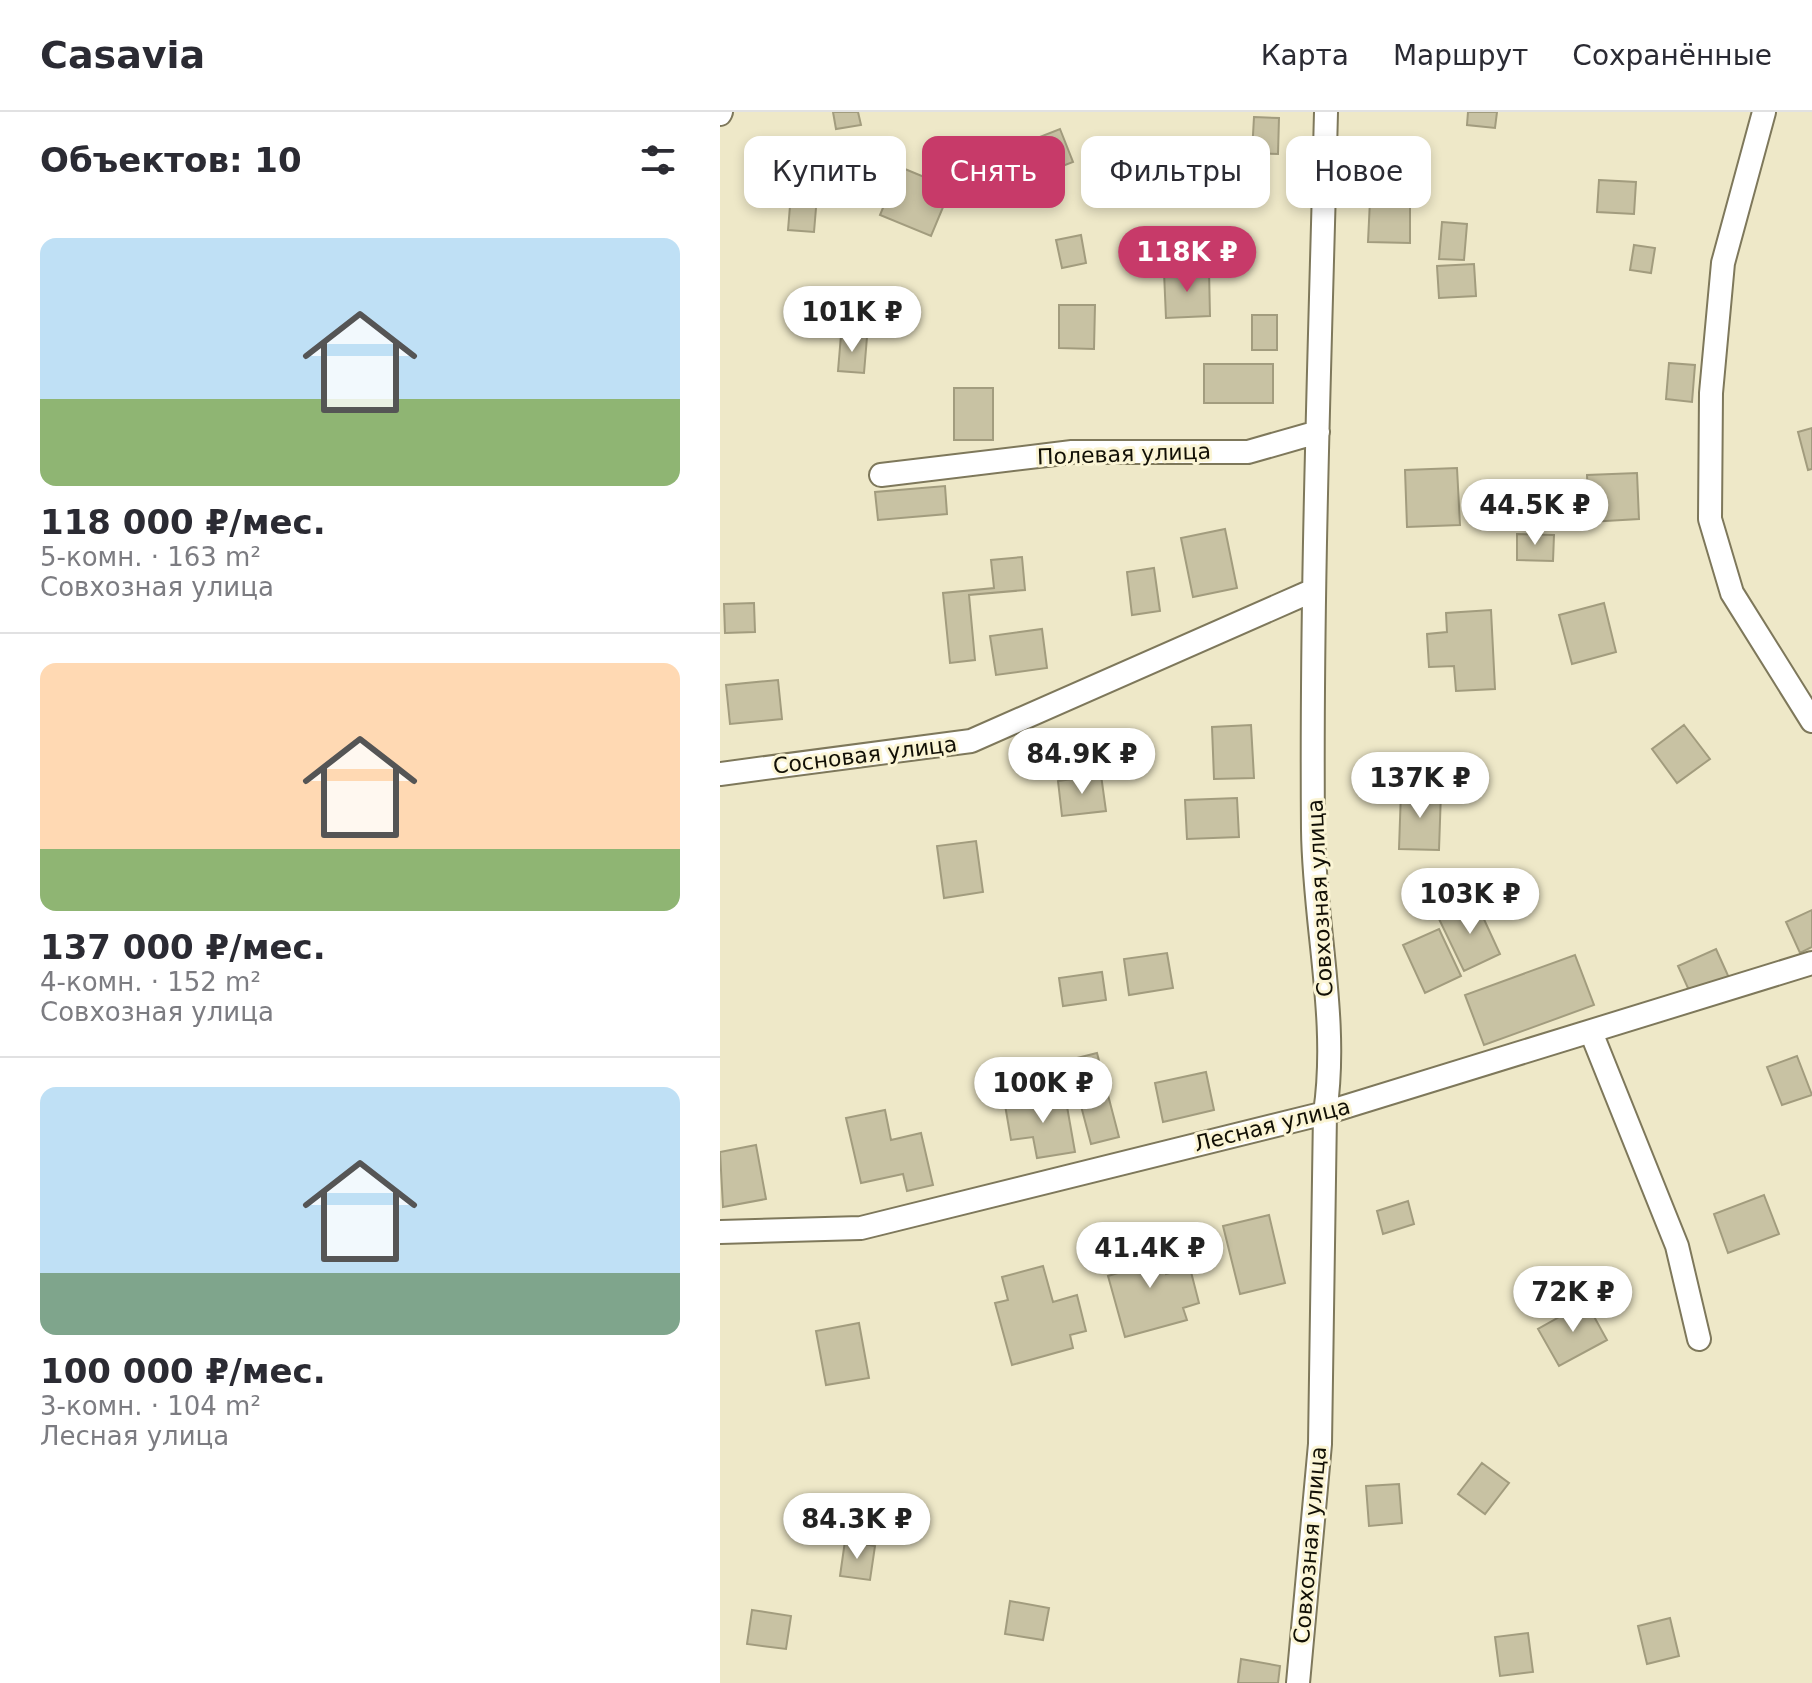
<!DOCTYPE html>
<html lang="ru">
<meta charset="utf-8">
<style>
body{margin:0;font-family:"DejaVu Sans",sans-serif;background:#f7f7f7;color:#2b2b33;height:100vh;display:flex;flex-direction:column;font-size:30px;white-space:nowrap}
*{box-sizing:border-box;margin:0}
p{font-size:26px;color:#7c7c81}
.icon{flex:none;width:44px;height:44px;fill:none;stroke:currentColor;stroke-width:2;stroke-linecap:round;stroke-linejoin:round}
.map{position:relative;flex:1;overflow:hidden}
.sheet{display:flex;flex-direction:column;background:#fff;width:720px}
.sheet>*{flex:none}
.top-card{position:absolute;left:24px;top:24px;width:760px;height:72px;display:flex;gap:16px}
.price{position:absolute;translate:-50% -68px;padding:0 18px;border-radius:28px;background:#fff;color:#222;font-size:26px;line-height:52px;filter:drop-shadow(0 2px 4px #0008)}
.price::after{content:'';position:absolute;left:50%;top:48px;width:24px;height:18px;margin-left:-12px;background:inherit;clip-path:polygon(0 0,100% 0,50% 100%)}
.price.active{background:#c73a69;color:#fff}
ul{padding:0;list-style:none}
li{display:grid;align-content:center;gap:16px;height:424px;padding:0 40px}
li+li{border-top:2px solid #e1e1e2}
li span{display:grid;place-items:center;height:248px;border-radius:16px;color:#555}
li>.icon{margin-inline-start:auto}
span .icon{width:144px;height:144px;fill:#fffc;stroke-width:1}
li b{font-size:34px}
h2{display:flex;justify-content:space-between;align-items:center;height:96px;padding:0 40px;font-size:34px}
.chip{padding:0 28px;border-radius:16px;background:#fff;box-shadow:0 4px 12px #0003;font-size:28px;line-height:72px}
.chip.active{background:#c73a69;color:#fff}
header{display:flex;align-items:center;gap:48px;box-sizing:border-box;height:112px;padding:0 40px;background:#fff;border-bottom:2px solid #e1e1e2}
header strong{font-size:38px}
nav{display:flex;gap:44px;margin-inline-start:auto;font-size:28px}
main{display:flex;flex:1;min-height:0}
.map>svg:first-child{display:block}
.building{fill:#c8c2a3;stroke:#a29c7e;stroke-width:2}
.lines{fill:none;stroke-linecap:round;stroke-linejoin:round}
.street-casing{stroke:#7e785b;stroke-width:26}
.street{stroke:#fff;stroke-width:22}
.labels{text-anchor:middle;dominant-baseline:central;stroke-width:6;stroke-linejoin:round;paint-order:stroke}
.street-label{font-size:22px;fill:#121006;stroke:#fbf5d5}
</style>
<header>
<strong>Casavia</strong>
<nav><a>Карта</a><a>Маршрут</a><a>Сохранённые</a></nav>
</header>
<main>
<section class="sheet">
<h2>Объектов: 10<svg class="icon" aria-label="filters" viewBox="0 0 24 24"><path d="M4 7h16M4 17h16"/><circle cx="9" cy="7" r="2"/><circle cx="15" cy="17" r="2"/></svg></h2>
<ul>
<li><span style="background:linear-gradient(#bfe0f5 65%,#8fb573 0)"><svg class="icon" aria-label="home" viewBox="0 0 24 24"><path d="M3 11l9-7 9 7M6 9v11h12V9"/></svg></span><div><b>118 000 ₽/мес.</b><p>5-комн. · 163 m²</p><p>Совхозная улица</p></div></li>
<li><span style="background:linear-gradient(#ffd9b3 75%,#8fb573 0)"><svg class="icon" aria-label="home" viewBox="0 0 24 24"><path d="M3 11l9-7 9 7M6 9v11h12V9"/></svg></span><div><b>137 000 ₽/мес.</b><p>4-комн. · 152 m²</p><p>Совхозная улица</p></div></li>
<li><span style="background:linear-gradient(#bfe0f5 75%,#7fa58c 0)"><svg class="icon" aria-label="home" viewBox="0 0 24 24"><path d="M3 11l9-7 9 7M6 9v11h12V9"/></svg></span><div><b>100 000 ₽/мес.</b><p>3-комн. · 104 m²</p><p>Лесная улица</p></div></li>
</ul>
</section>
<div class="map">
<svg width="1092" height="1571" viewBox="0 0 1092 1571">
<rect width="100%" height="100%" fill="#eee8c8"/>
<path class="building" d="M113,0H138L141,13L116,17Z
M748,0H777L775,16L747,13Z
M534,5L559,6L558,42L532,41Z
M340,17L353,50L309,67L297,34Z
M486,39L492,64L457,73L451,48Z
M180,55L231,76L211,124L160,103Z
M879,68L916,70L914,102L877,100Z
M71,82L97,84L94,120L68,118Z
M650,88L690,89V131L648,130Z
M722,110L747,112L744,148L719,147Z
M361,123L366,151L342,156L336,128Z
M914,133L935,136L931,161L910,158Z
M754,152L756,184L719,186L717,154Z
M489,158L490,204L446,206L444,160Z
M339,193H375L374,237L339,236Z
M532,203H557V238H532Z
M121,223L147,225L144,261L118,259Z
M949,251L975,253L972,290L946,287Z
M484,252H553V291H484Z
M234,276H273V328H234Z
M1092,316V357L1088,358L1078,320Z
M737,356L740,413L687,415L685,358Z
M917,361L919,407L869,410L867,363Z
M225,374L227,402L158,408L155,380Z
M505,417L517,476L473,485L461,426Z
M797,422L834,423L833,449L797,448Z
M302,445L305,478L249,483L255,548L230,551L223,481L274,476L271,448Z
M434,456L440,499L412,503L407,460Z
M34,491L35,520L5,521L4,492Z
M884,491L896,540L852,552L839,503Z
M771,498L775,577L736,579L734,554L709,555L707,522L727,520L726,501Z
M322,517L327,556L276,563L270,524Z
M58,568L62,607L10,612L6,573Z
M531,613L534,666L494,667L492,615Z
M964,613L990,647L957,671L932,637Z
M381,663L386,699L342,704L338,669Z
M681,679L721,680L719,738L679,737Z
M517,686L519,725L467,727L465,688Z
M256,729L263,780L224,786L217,734Z
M756,790L780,842L744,859L719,807Z
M1092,798V835L1080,841L1066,810Z
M719,817L741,864L705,881L683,833Z
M996,837L1010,868L972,885L958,854Z
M447,841L453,876L409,883L404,847Z
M855,843L874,893L764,933L745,883Z
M382,860L386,888L343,894L339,866Z
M377,941L399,1025L371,1032L349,948Z
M1077,944L1092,983L1062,993L1047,955Z
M486,960L494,998L443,1010L435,971Z
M345,983L355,1040L317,1046L313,1025L291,1028L285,993Z
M165,998L171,1028L201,1021L213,1073L187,1079L183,1062L141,1071L126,1006Z
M36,1033L46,1087L3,1095L0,1040Z
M1044,1083L1059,1122L1008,1141L994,1102Z
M688,1089L694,1112L663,1122L657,1099Z
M549,1103L565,1171L520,1182L503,1114Z
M436,1127L446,1162L470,1156L479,1191L463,1196L467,1208L405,1225L388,1164L401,1160L395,1138Z
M323,1154L333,1190L357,1183L366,1219L350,1223L353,1236L292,1253L275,1191L288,1188L282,1165Z
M866,1190L887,1228L839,1254L818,1217Z
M139,1211L149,1266L106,1273L96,1219Z
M762,1351L789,1371L765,1402L738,1382Z
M679,1372L682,1411L649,1414L646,1374Z
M125,1429L155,1434L150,1468L120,1464Z
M290,1489L329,1496L323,1528L285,1522Z
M32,1498L71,1504L66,1537L27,1532Z
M950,1506L959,1544L927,1552L918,1514Z
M808,1521L813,1560L780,1564L775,1525Z
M521,1547L560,1554L558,1571H518Z"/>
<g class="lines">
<defs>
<path id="street" d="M1044,0L1003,151L991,281L990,407L1012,481L1092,609
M0,2L1,0
M161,363L352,340H528L598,320
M0,662L251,629L594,478
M871,920L957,1134L979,1227
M0,1120L141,1116L605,1001L1092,851
M578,1571L600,1332L605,1001C619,908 594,812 593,718C591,479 600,239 606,0"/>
</defs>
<use href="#street" class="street-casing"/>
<use href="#street" class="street"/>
</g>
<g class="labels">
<g class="street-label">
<text transform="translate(404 342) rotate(-2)">Полевая улица</text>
<text transform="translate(145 643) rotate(-7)">Сосновая улица</text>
<text transform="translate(600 786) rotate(-93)">Совхозная улица</text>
<text transform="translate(552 1013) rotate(-14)">Лесная улица</text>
<text transform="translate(590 1433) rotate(-85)">Совхозная улица</text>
</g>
</g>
</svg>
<b class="price active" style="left:467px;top:182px">118K ₽</b>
<b class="price" style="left:132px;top:242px">101K ₽</b>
<b class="price" style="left:815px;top:435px">44.5K ₽</b>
<b class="price" style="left:362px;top:684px">84.9K ₽</b>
<b class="price" style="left:700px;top:708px">137K ₽</b>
<b class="price" style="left:750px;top:824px">103K ₽</b>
<b class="price" style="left:323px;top:1013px">100K ₽</b>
<b class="price" style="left:430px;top:1178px">41.4K ₽</b>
<b class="price" style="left:853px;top:1222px">72K ₽</b>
<b class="price" style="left:137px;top:1449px">84.3K ₽</b>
<div class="top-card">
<a class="chip">Купить</a>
<a class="chip active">Снять</a>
<a class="chip">Фильтры</a>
<a class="chip">Новое</a>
</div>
</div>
</main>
